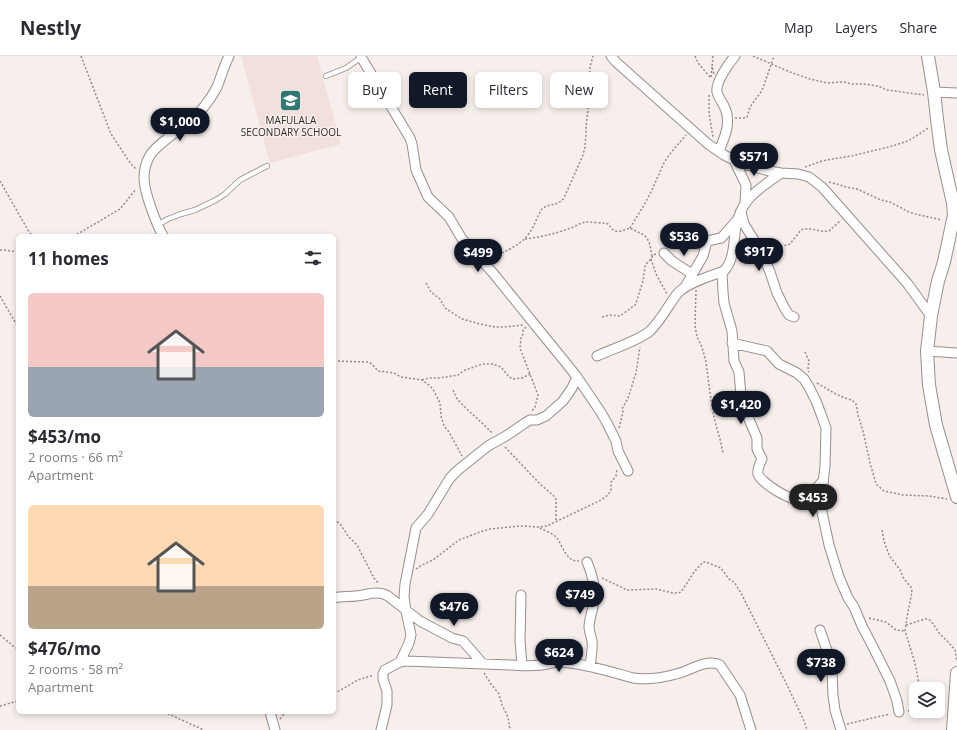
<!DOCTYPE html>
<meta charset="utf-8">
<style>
body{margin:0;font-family:"Open Sans",sans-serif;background:#f2f2f3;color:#2b2b33;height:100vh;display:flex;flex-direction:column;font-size:15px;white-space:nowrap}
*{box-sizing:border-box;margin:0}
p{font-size:13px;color:#7c7c81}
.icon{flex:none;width:22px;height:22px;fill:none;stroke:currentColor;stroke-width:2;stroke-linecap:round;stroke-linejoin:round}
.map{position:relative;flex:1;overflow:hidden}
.sheet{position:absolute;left:16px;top:178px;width:320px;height:480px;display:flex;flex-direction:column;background:#fff;border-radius:6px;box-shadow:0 2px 6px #0003}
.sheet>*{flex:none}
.guide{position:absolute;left:348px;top:16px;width:380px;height:36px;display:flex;gap:8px}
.buttons{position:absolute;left:909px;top:626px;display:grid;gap:8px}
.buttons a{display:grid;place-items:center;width:36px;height:36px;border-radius:6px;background:#fff;box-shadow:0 2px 6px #0003;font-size:20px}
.price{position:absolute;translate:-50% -34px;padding:0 9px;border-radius:14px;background:#111827;color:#fff;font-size:13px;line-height:26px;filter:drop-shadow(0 1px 2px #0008)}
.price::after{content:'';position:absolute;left:50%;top:24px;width:12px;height:9px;margin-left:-6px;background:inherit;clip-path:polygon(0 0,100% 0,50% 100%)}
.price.on{background:#222;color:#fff}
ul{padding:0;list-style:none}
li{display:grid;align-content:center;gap:8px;height:212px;padding:0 12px}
li span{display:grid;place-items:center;height:124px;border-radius:6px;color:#555}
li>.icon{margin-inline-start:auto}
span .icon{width:72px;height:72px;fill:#fffc;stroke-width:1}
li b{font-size:17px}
h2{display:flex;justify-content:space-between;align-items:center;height:48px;padding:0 12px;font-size:17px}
.chip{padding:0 14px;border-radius:6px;background:#fff;box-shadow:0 2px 6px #0003;font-size:14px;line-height:36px}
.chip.on{background:#111827;color:#fff}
header{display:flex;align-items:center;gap:24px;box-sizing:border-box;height:56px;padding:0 20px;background:#fff;border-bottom:1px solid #e1e1e2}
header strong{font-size:19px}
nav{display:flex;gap:22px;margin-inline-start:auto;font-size:14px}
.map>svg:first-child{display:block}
.built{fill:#f1e0db}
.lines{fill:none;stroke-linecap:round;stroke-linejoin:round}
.lane-casing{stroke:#978f8d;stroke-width:6}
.street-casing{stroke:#978f8d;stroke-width:11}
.secondary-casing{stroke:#978f8d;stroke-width:14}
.path{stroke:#908b89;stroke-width:1.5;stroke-dasharray:2 2;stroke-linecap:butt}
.lane{stroke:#fff;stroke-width:4.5}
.street{stroke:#fff;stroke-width:9}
.secondary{stroke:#fff;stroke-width:12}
.labels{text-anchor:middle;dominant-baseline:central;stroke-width:3;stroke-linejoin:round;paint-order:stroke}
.poi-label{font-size:10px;fill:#2f2c2b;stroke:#f7efec}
</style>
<header>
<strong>Nestly</strong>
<nav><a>Map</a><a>Layers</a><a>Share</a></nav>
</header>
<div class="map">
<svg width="957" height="674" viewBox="0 0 957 674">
<rect width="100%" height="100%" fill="#f7efec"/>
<path class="built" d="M241,0H317L341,88L270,107Z"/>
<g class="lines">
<defs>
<path id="lane" d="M326,20L346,12L362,1
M157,169L168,163L181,158L195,154L216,144L225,138L240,124L267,110"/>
<path id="street" d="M611,0L616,6L708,88L724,99L740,107L769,115L781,117L798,118L809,121L822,131L907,227L931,260
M361,1L410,82L412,88L416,114L428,141L449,161L462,183L493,217L548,285L566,307L577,321L600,355L607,367L616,385L618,395L628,415
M934,36L957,37
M719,95C725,81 732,65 724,50C722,46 718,41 717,36C715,27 729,7 735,0
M734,104L746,129L745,146
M741,156L744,168L762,197L770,216L777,237L785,253L789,259L794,261
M163,180C156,167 144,136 144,122C144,116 146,107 149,101C153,93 162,87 168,82C180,72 194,64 203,52C208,46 213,39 217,31C221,21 224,10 229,0
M664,197L672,205L692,218
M722,216L723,236L724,247L732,275L734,305L739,316L741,340L745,354L757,382V393L762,403C760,407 757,413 758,418C761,427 793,447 803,444C809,442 818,430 823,425
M685,231L703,200L707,185L721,182L724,179L737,164
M732,287L767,295L779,308L797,317L804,323L809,331L816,345L821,358L826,372L825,410L821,446L822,456L829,489L839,521L848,542L854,551L862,570L873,591L890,625L897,645L899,656
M927,295L957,297
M597,300C612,293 638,285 650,275C661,264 668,250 677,238C686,227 711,220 724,215C735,203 733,186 736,171C741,142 759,133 781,117
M587,506C592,517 596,533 594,545C593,553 590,561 589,570C589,575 591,580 592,585C593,593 591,601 590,610
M521,539L520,584L522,610
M334,542C341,540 349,541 356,540C368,539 377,534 388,540L420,565L452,582L463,585L483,608
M820,574L830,603L832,615L833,639L835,654L841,674
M400,606L409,587L411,579L406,555L404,541L405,528L416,472L428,458L450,422L458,414L488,390L506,380L525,367L530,364H537L546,360L563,345L572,332L577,321
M270,656L275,674
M381,674L387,649V635L383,623V618L385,614L400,606L406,605L511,609C521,610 532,610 542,609C548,608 554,606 560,606C586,608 608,615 633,622C647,624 662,622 676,618C689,615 708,602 720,609L740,639L751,674"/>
<path id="secondary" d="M928,0L934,36L937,63L941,94L953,147L954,159L944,206L938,225L931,260L927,295L929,329L936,369L957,441
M953,674L957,617"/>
</defs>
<use href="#lane" class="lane-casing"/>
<use href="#street" class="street-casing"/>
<use href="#secondary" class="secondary-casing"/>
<path class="path" d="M81,0L111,78L131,108L137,114
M695,0L698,7L710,21
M713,0L712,11L714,18
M753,0L790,16L810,23L828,27L844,26L852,28H864L878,30L887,34L924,39
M711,21L712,11
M709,39V57L713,81
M735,62H746L747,61L750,51L761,36L763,32L774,0
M805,111L822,105L832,103L851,100L889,91L908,85L921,77L928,72
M0,125L29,176L33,180
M829,126L837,128L846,131L857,133L881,144L890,146L909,156L915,158L942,164
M630,172L644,149L651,136L664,107L669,99L686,79
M73,180L81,176L120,153L136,133
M525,183C540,181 554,178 568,173C574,171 580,167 586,166C588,166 606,167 608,168C610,169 610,171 612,173C617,178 624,174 630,172L644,179L647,182L650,189L652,200
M0,194H4L18,196
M769,194L790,188L801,174C811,170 819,177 829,175L841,164
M491,202C504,196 522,189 530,176C535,169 537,160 542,153C548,147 557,151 564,142L583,99L585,91L586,78V70L589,47L590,11L593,0
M651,203L656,218L667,238
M426,227L431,236L440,243L445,252L462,263L480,268L495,271H503L524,269
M696,234L695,270L697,281L702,291L706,306L711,344L715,366L720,383L723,397
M0,240L18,271
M602,261L610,259L620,260L635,249L636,247L643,225L645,211L646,208L651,203L653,199L656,198
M526,271L523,274V278L521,282L520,292L528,313L538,339L535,351L531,356
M805,296L809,305L808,312L809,316
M334,305L368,306L372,308L378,315L394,317L401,321L422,324L430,330L434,335L440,347L441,360L444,370L449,376L462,400
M422,324L429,322H439L458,319L465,314L483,308H492L501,311L509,321L514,323L522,322L530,318
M817,327C829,334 839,341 852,344L856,348L858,359L863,375L870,407L876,428L884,435L903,439L929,440L947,443
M453,334C455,338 456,342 459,345C470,357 482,366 493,378
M619,372L623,356L622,353L628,342L636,317L640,291
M505,391L542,430L553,439L556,443V466
M334,463L341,469L348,480L357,489L374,522L379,528
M540,472C545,475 553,477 557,482C563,490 566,506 579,505
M882,474L884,485L889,499L900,514L904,523L911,531L912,536L907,561L905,575L915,607L920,633
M416,513L422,509L433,504L459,484L480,476L490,473L520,470L539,471L547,470L601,444L608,439L611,434V426L616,420L617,413
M602,522L627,534L656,533L673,537H678L681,536L691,521L694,516L703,506H706L721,512L729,523L734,526L741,537L788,631L804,665L807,674
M869,562L886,566L896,574L905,575
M906,569L925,563H928L931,565L940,578L949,587L955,594L957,606
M0,579L13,590L18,593
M484,617L491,628L499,638L502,649L508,661L510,674
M935,633L946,628
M334,637L337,636L358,624L374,619
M0,650L18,645
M908,655L916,652
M164,656L204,674
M280,663L284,658L290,656
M847,668L890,658"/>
<use href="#lane" class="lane"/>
<use href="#street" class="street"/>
<use href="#secondary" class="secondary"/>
</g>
<defs>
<symbol id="school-square" viewBox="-11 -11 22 22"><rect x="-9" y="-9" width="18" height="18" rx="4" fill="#307873" stroke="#f7efec"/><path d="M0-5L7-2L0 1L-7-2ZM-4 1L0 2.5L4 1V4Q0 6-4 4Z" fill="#fff"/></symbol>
</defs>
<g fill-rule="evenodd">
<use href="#school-square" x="278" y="32" width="25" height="25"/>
</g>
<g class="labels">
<g class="poi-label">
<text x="291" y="64">MAFULALA<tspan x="291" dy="12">SECONDARY SCHOOL</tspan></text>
</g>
</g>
</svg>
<div class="buttons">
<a><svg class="icon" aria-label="layers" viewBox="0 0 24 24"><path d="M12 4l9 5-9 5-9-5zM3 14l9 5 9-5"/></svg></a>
</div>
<b class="price" style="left:180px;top:86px">$1,000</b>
<b class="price" style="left:754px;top:121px">$571</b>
<b class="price" style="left:684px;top:201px">$536</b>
<b class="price" style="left:759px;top:216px">$917</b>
<b class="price" style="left:478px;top:217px">$499</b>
<b class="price" style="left:741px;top:369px">$1,420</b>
<b class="price on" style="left:813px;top:462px">$453</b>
<b class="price" style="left:580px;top:559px">$749</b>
<b class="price" style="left:454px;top:571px">$476</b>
<b class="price" style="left:559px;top:617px">$624</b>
<b class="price" style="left:821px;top:627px">$738</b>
<div class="guide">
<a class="chip">Buy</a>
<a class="chip on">Rent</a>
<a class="chip">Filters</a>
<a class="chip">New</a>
</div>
<section class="sheet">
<h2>11 homes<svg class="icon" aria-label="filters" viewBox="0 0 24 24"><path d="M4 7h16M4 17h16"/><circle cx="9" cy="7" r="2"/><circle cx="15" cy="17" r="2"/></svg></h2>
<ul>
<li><span style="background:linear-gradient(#f6c9c9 60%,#9aa5b1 0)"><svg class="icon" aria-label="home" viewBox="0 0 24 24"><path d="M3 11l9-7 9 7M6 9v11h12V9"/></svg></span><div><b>$453/mo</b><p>2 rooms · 66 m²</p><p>Apartment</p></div></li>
<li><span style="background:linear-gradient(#ffd9b3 65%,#b9a48a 0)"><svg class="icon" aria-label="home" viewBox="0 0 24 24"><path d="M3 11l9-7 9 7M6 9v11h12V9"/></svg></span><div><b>$476/mo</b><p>2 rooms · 58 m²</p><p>Apartment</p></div></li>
</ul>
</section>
</div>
